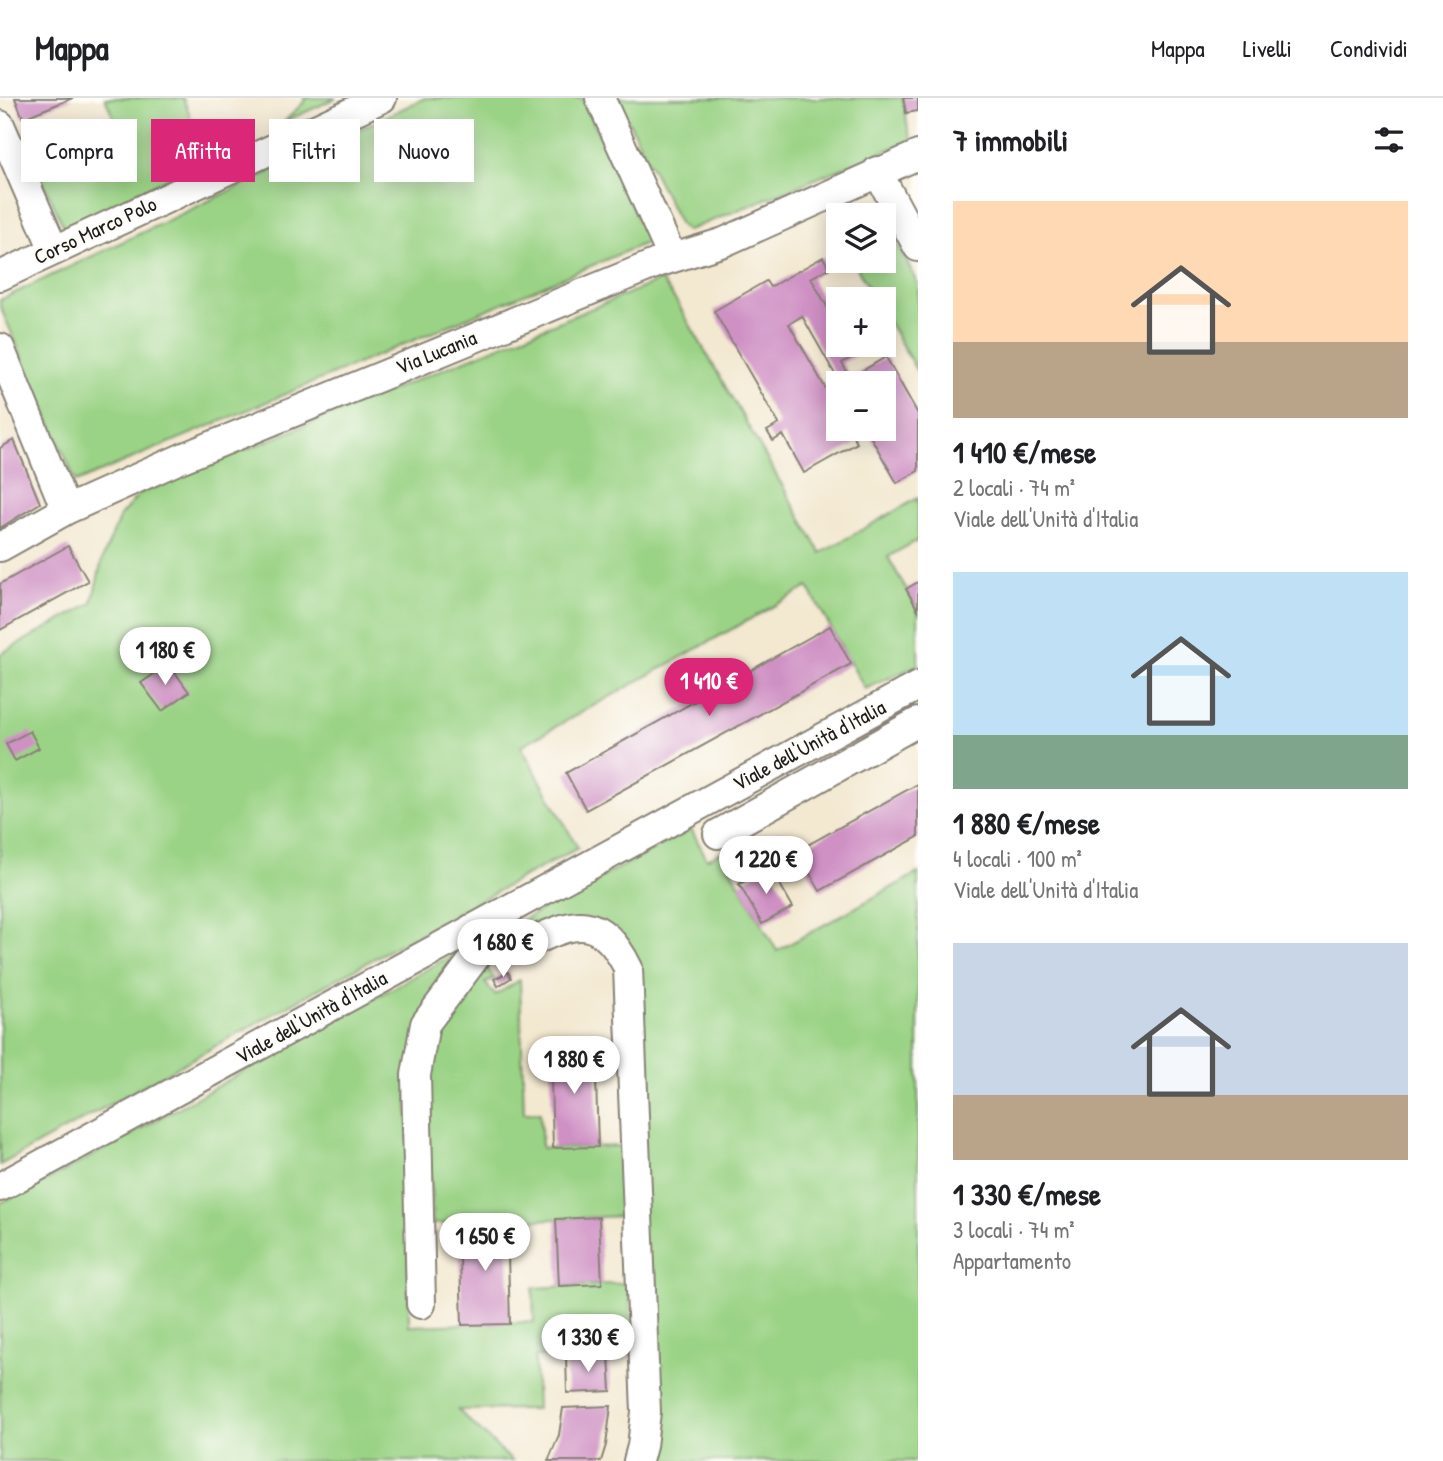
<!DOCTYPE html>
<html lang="it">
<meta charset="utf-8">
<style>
body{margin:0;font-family:"Patrick Hand",sans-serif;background:#f6f6f6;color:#202124;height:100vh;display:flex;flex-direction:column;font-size:26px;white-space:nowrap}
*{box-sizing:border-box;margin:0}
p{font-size:23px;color:#757577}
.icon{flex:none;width:38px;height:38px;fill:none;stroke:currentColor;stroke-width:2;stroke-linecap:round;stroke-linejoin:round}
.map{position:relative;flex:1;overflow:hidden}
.panel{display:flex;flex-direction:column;background:#fff;width:525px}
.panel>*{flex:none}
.banner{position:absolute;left:21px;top:21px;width:665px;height:63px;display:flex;gap:14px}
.controls{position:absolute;left:826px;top:105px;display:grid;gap:14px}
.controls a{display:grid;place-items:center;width:70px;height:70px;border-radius:0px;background:#fff;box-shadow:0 4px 18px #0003;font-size:35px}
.price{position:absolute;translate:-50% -60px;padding:0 16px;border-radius:24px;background:#fff;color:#222;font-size:23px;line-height:46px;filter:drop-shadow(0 2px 4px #0008)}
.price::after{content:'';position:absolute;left:50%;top:42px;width:21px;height:16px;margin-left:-10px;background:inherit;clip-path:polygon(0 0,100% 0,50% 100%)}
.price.selected{background:#db2777;color:#fff}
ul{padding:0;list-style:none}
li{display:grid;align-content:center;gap:14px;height:371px;padding:0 35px}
li span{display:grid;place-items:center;height:217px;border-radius:0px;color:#555}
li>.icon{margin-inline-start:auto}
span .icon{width:126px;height:126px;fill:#fffc;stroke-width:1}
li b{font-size:30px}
h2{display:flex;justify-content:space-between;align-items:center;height:84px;padding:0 35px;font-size:30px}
.chip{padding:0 24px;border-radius:0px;background:#fff;box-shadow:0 4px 18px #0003;font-size:24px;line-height:63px}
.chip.selected{background:#db2777;color:#fff}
header{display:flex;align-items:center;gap:42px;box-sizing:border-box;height:98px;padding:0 35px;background:#fff;border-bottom:2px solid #e0e0e0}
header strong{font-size:33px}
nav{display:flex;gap:38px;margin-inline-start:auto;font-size:24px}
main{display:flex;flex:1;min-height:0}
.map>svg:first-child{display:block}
.green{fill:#9bd386;stroke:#5c7851;stroke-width:2}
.building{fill:#cf90c4}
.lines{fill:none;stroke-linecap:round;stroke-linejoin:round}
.minor-casing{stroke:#888276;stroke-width:32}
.minor{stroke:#fff;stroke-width:28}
.labels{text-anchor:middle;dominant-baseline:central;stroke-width:5;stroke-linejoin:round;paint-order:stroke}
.street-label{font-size:21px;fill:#1c1c1c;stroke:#fdfcf7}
</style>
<header>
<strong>Mappa</strong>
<nav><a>Mappa</a><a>Livelli</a><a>Condividi</a></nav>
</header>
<main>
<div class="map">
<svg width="918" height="1363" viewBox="0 0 918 1363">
<rect width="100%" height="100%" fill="#fdfcf7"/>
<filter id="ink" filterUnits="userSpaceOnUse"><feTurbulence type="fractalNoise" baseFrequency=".0143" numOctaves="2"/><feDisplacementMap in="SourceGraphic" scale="14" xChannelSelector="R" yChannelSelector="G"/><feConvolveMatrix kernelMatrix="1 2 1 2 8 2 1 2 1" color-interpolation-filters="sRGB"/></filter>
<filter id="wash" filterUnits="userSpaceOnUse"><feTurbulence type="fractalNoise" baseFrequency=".00686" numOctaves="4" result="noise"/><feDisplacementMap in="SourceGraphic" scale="28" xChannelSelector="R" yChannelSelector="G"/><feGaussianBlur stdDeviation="1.57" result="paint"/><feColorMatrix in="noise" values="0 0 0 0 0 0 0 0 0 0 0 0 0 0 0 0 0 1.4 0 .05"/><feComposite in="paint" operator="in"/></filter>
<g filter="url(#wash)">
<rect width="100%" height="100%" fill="#f3e8d0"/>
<path class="green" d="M105,0H183L208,61L64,130L40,76C70,70 104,64 121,37Z
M304,0H336L284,24L304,4Z
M425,0H582L648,144L76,384L0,208V202Z
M617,0H903L908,31L912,42L686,133L680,127Z
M884,125L891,133L918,186V275L884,216V201H875L853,163H884Z
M661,182L678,206L821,455L918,400V445L916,443L888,459L918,512V567L865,591L808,489L521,648L578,750C384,852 193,962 0,1067V556L92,505L102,462L120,418L140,395Z
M691,731L707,761L721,754L777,853L918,775V1363H649L620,836L520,837L498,835Z
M463,851L467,858L408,977L409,1228L534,1224L533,1190L629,1185L633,1256L535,1259L537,1311L458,1312L512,1363H0V1105L65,1073Z
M487,870L494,881L485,885L495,897L520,882L524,1015H540L542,1050L623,1048L625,1118L433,1126L424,971L431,935L473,871Z"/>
<g id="blocks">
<path class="building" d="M15,0H73L23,20Z
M903,0H918V13L906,15Z
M823,159L829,170L811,180L829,212L838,208V247H874L842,265L850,280L886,259L918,316V373L897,385L866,331H884V285H840L802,218L789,226L838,312V331H849L857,345L804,375L783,337L773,343L767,333L779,326L714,213L766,183L770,189Z
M14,342L40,405L0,430V350Z
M68,448L88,483L0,532V486Z
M918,484V512L906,491Z
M830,528L851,566L586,712L566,675Z
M169,566L189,594L162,613L141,585Z
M30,633L39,650L15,663L6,646Z
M918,686V739L820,793L797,753Z
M770,769L793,809L762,826L739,786Z
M508,874L511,880L498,888L494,881Z
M595,945L598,1049L553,1050L550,946Z
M599,1119L602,1186L559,1188L556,1121Z
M507,1123L510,1226L462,1227L459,1125Z
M609,1257L611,1293L567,1295L566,1258Z
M611,1308L606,1347L601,1363H548L559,1337L563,1310Z"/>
</g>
</g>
<g filter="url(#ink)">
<use href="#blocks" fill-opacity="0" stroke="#888276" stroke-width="2"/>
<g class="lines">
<defs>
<path id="minor" d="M600,0L672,159
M0,27L54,152
M877,73L918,149
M0,178L382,0
M0,250L66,412
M0,449L66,412L182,360L657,165L724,144L918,57
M718,736L918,624
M471,831C523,894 578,767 628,870L646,1314L642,1348L638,1363
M0,1089L918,588
M421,1206L416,977L425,926L480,853L481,843"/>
</defs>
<use href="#minor" class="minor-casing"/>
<use href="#minor" class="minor"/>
</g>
</g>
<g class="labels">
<g class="street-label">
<text transform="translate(95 132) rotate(-25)">Corso Marco Polo</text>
<text transform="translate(436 254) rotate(-22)">Via Lucania</text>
<text transform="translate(809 647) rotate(-28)">Viale dell'Unità d'Italia</text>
<text transform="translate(311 919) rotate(-29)">Viale dell'Unità d'Italia</text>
</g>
</g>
</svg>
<div class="controls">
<a><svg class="icon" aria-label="layers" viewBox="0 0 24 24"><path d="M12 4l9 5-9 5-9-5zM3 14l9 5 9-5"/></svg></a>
<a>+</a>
<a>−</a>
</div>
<b class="price" style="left:165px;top:589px">1 180 €</b>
<b class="price selected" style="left:709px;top:620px">1 410 €</b>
<b class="price" style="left:766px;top:798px">1 220 €</b>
<b class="price" style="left:503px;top:881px">1 680 €</b>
<b class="price" style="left:574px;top:998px">1 880 €</b>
<b class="price" style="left:485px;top:1175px">1 650 €</b>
<b class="price" style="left:588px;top:1276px">1 330 €</b>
<div class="banner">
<a class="chip">Compra</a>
<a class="chip selected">Affitta</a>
<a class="chip">Filtri</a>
<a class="chip">Nuovo</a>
</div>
</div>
<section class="panel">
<h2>7 immobili<svg class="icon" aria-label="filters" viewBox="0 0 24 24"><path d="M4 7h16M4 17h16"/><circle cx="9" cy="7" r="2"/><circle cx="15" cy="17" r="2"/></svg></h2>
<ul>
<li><span style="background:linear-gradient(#ffd9b3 65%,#b9a48a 0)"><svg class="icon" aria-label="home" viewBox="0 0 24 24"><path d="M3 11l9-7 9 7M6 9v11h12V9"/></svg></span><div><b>1 410 €/mese</b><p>2 locali · 74 m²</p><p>Viale dell'Unità d'Italia</p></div></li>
<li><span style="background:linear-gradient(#bfe0f5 75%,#7fa58c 0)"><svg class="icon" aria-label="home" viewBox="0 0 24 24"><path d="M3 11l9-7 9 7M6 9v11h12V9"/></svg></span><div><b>1 880 €/mese</b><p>4 locali · 100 m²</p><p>Viale dell'Unità d'Italia</p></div></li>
<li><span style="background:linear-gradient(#c9d6e8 70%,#b9a48a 0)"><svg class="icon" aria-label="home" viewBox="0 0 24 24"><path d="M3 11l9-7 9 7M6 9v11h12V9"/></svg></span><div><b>1 330 €/mese</b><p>3 locali · 74 m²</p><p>Appartamento</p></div></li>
</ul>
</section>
</main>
